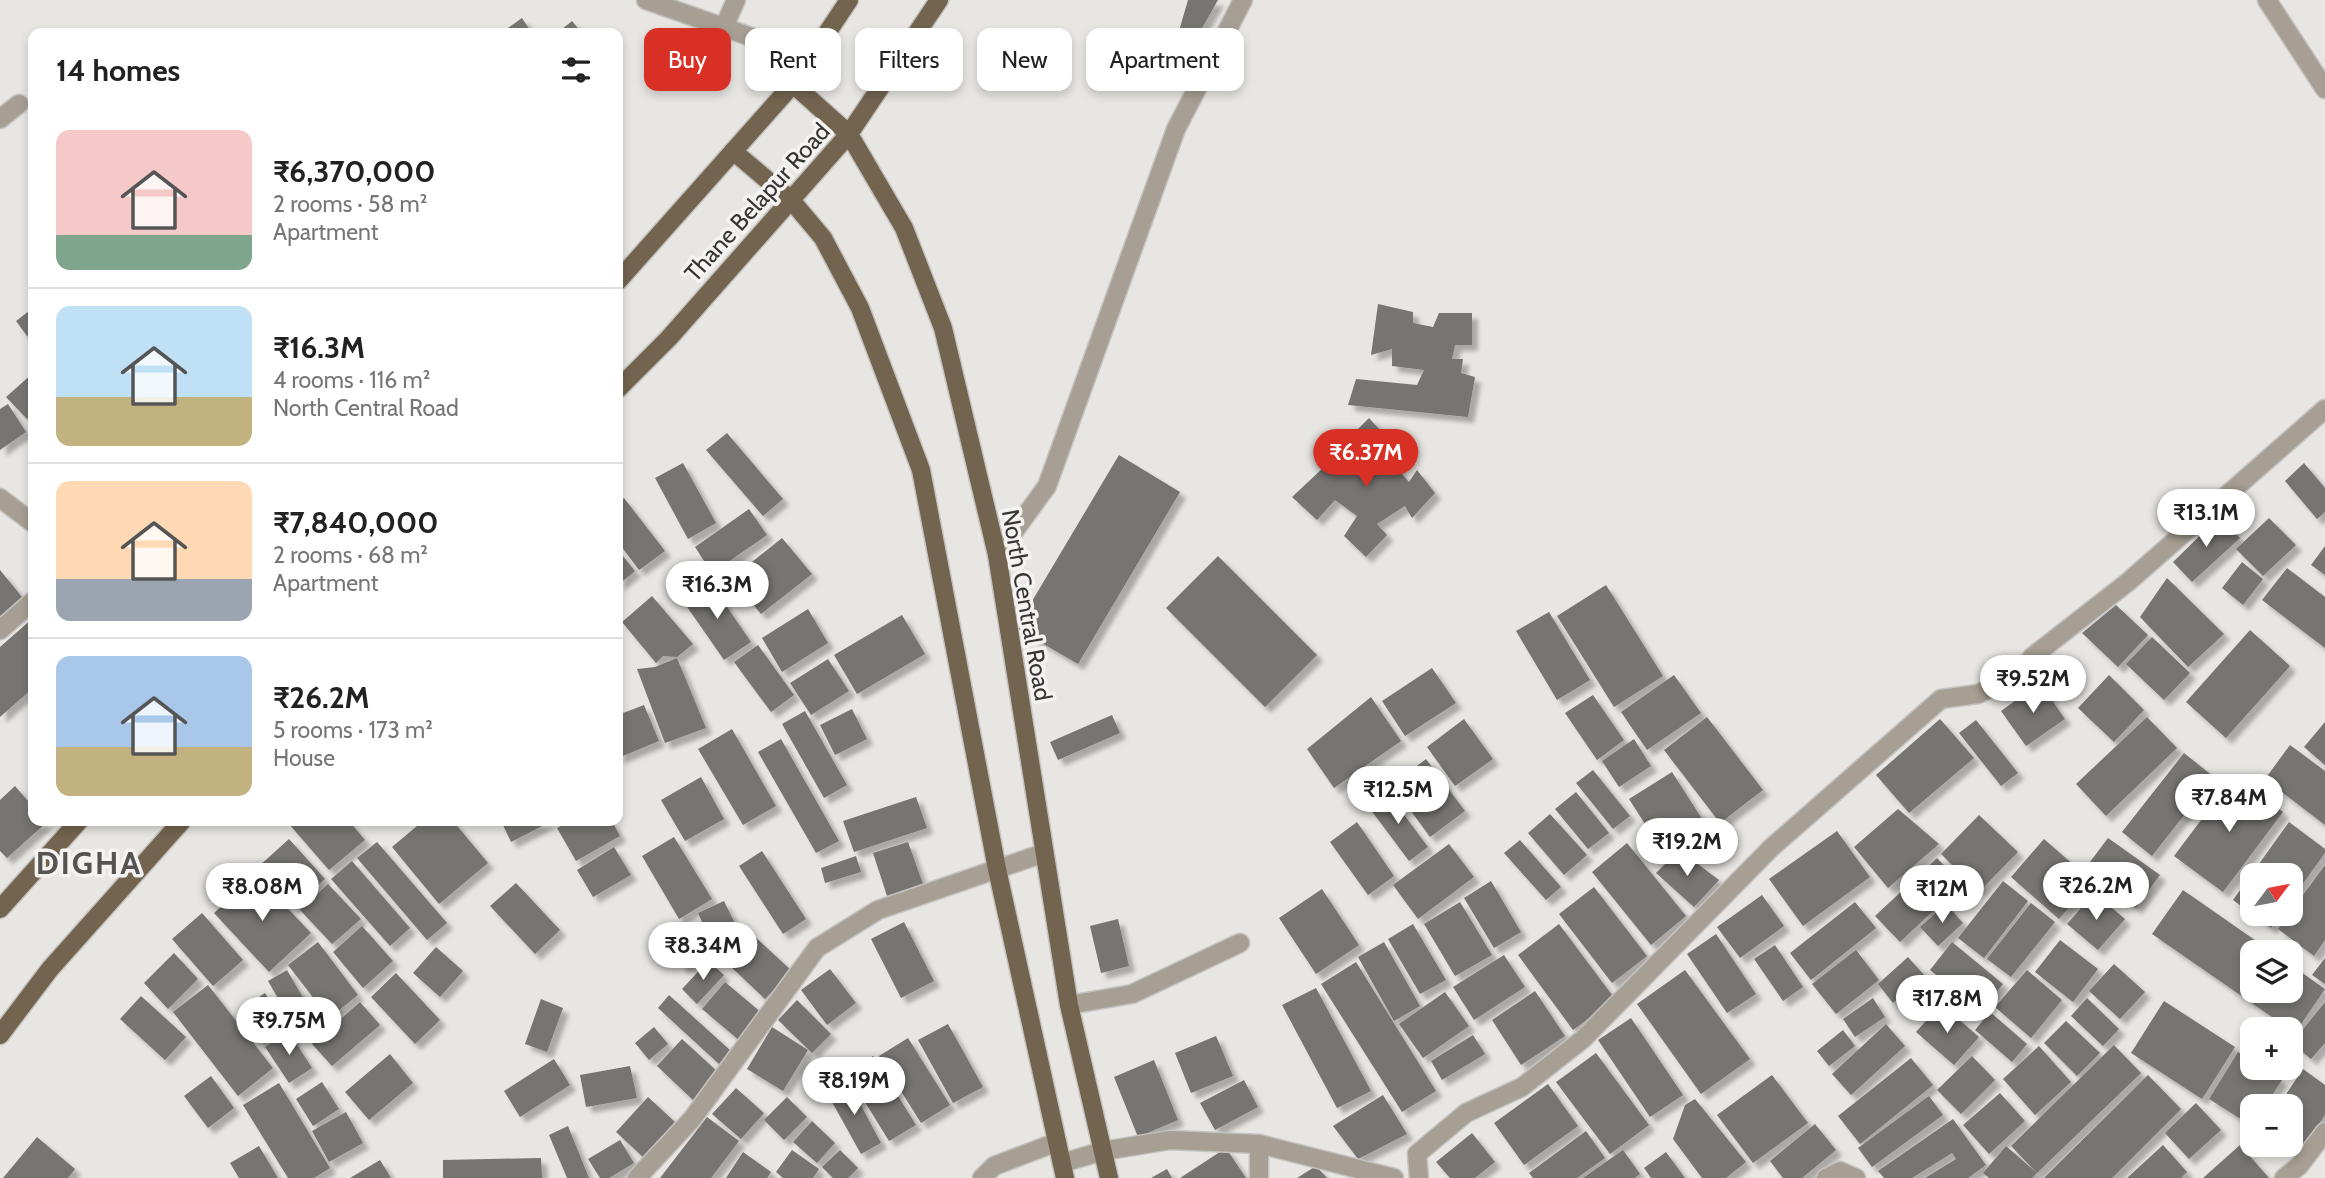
<!DOCTYPE html>
<meta charset="utf-8">
<style>
body{margin:0;font-family:Cabin,sans-serif;background:#f6f6f6;color:#222;height:100vh;display:flex;flex-direction:column;font-size:26px;white-space:nowrap}
*{box-sizing:border-box;margin:0}
p{font-size:23px;color:#767676}
.icon{flex:none;width:38px;height:38px;fill:none;stroke:currentColor;stroke-width:2;stroke-linecap:round;stroke-linejoin:round}
.map{position:relative;flex:1;overflow:hidden}
.details{position:absolute;left:28px;top:28px;width:595px;height:798px;display:flex;flex-direction:column;background:#fff;border-radius:14px;box-shadow:0 4px 10px #0003}
.details>*{flex:none}
.top-card{position:absolute;left:644px;top:28px;width:665px;height:63px;display:flex;gap:14px}
.needle{width:46px;rotate:58deg}
.fabs{position:absolute;left:2240px;top:863px;display:grid;gap:14px}
.fabs a{display:grid;place-items:center;width:63px;height:63px;border-radius:14px;background:#fff;box-shadow:0 4px 10px #0003;font-size:35px}
.price{position:absolute;translate:-50% -60px;padding:0 16px;border-radius:24px;background:#fff;color:#222;font-size:23px;line-height:46px;filter:drop-shadow(0 2px 4px #0008)}
.price::after{content:'';position:absolute;left:50%;top:42px;width:21px;height:16px;margin-left:-10px;background:inherit;clip-path:polygon(0 0,100% 0,50% 100%)}
.price.current{background:#d93025;color:#fff}
ul{padding:0;list-style:none}
li{display:flex;align-items:center;gap:21px;height:175px;padding:0 28px}
li+li{border-top:2px solid #e0e0e0}
li span{display:grid;place-items:center;flex:none;width:196px;height:140px;border-radius:14px;color:#555}
li>.icon{margin-inline-start:auto}
span .icon{width:84px;height:84px;fill:#fffc;stroke-width:1}
li b{font-size:30px}
h2{display:flex;justify-content:space-between;align-items:center;height:84px;padding:0 28px;font-size:30px}
.chip{padding:0 24px;border-radius:14px;background:#fff;box-shadow:0 4px 10px #0003;font-size:24px;line-height:63px}
.chip.current{background:#d93025;color:#fff}
.map>svg:first-child{display:block}
.building{fill:#767472;filter:url(#shadow)}
.lines{fill:none;stroke-linecap:round;stroke-linejoin:round}
.minor-casing{stroke:#c4c3c0;stroke-width:21}
.major-casing{stroke:#c4c3c0;stroke-width:21}
.minor{stroke:#a79f93;stroke-width:18}
.major{stroke:#73644f;stroke-width:18}
.labels{text-anchor:middle;dominant-baseline:central;stroke-width:7;stroke-linejoin:round;paint-order:stroke}
.street-label{font-size:24px;fill:#363534;stroke:#f5f3f1}
.district-label{font-size:32px;font-weight:bold;letter-spacing:2px;fill:#565452;stroke:#f5f3f1}
</style>
<div class="map">
<svg width="2325" height="1178" viewBox="0 0 2325 1178">
<defs>
<filter id="shadow"><feDropShadow dx="6" dy="6" stdDeviation="2" flood-color="#0004"/></filter>
</defs>
<rect width="100%" height="100%" fill="#e8e6e3"/>
<path class="building" d="M1188,0H1218L1184,60L1172,55Z
M522,18L532,33H501Z
M572,21L582,33H557Z
M1378,304L1413,312V323L1433,327L1439,313H1472V345H1455L1452,359H1463L1461,373L1475,377L1468,417L1348,405L1356,379L1417,385L1424,370L1392,366V349L1371,355Z
M33,308V344L16,321Z
M33,373V413L27,419L6,397Z
M8,404L26,432L0,450V409Z
M1369,418L1389,440L1380,449L1409,482L1417,470L1435,493L1412,518L1405,506L1377,524L1387,535L1366,557L1344,536L1357,516L1335,500L1317,520L1292,497L1323,468L1336,475L1352,454L1342,445Z
M727,433L783,499L763,516L706,450Z
M1119,455L1180,492L1078,664L1016,628Z
M683,463L716,523L688,539L655,478Z
M2304,463L2325,488V512L2317,519L2285,481Z
M624,498L665,551L639,570L618,542V503Z
M749,509L767,535L712,573L695,547Z
M2219,517L2240,538L2192,582L2173,562Z
M2269,518L2296,545L2263,576L2236,549Z
M782,538L812,574L761,614L732,578Z
M2325,546V575L2311,565Z
M618,550L635,571L618,585Z
M1218,556L1317,655L1265,707L1166,608Z
M2242,562L2263,579L2243,605L2222,588Z
M2287,568L2325,597V648L2262,600Z
M0,570L27,603L0,625Z
M2167,578L2224,634L2188,667L2140,617Z
M710,582L751,642L724,660L683,601Z
M1606,585L1663,676L1614,707L1557,616Z
M652,596L693,644L677,657L663,656L656,663L622,622Z
M2116,605L2148,635L2118,667L2082,633Z
M808,609L828,643L782,672L762,638Z
M1549,612L1590,680L1557,700L1516,631Z
M902,615L925,654L857,694L834,655Z
M33,618V688L0,717V647Z
M2250,630L2290,666L2226,738L2186,702Z
M2152,637L2190,673L2164,700L2126,664Z
M758,645L794,695L771,712L734,662Z
M677,658L706,728L665,743L637,669L655,667Z
M828,659L849,691L811,715L790,683Z
M1432,668L1456,703L1405,736L1382,701Z
M1674,675L1701,713L1647,750L1621,712Z
M2109,675L2144,710L2114,742L2078,708Z
M2040,683L2065,719L2026,746L2001,711Z
M1593,695L1624,740L1597,760L1565,713Z
M1371,697L1401,741L1334,788L1307,749Z
M644,705L659,741L618,758V715Z
M852,709L867,739L835,755L820,725Z
M805,711L847,785L824,798L782,724Z
M1112,715L1120,733L1058,760L1050,742Z
M1707,717L1763,790L1720,823L1664,750Z
M2147,717L2177,748L2106,816L2076,784Z
M1464,719L1493,759L1455,786L1427,747Z
M1940,719L1974,758L1909,813L1876,775Z
M1976,720L2018,773L2001,786L1959,733Z
M2325,722V765L2304,747Z
M732,729L776,806L743,825L698,749Z
M781,739L839,841L816,853L758,752Z
M1634,739L1651,766L1619,787L1602,761Z
M2290,745L2325,771V825L2265,779Z
M2184,753L2214,777L2152,856L2122,832Z
M1426,759L1465,811L1430,837L1392,785Z
M1593,770L1630,816L1613,829L1576,783Z
M1672,772L1704,822L1661,849L1629,799Z
M2235,775L2283,812L2223,892L2174,856Z
M701,777L724,819L685,841L661,800Z
M15,786L33,807V821L47,822L7,858L0,851V800Z
M1387,792L1428,847L1409,861L1368,806Z
M1576,792L1609,833L1588,849L1555,809Z
M916,797L927,828L854,852L843,821Z
M1898,809L1939,844L1888,888L1854,847Z
M1550,814L1587,855L1564,875L1528,833Z
M1979,815L2018,852L1979,892L1941,854Z
M292,821H349L365,840L329,870L289,824Z
M423,821H453L488,863L439,904L392,847Z
M501,821H552L511,842Z
M570,821H612L620,836L576,861L557,828Z
M1357,822L1394,876L1368,895L1330,842Z
M2289,822L2325,849V853L2291,900V875H2252V914H2281L2271,928L2233,900Z
M1837,831L1870,877L1803,926L1769,879Z
M674,837L712,899L679,919L642,856Z
M2108,838L2160,875L2136,908L2084,870Z
M289,839L325,879L294,907L258,867Z
M2044,839L2092,881L2059,919L2011,877Z
M1520,840L1561,887L1546,900L1504,853Z
M377,842L447,923L427,940L357,858Z
M908,842L924,887L888,899L873,853Z
M1627,843L1686,916L1651,945L1592,872Z
M1449,844L1474,877L1418,919L1393,885Z
M614,847L631,875L593,897L577,870Z
M1679,850L1719,880L1694,907L1656,873Z
M762,851L806,919L783,934L739,866Z
M856,856L861,872L825,883L821,868Z
M1937,858L1962,884L1900,942L1875,916Z
M352,861L410,928L390,946L331,879Z
M2325,865V940L2314,956L2278,929Z
M255,874L311,933L269,972L214,913Z
M1491,881L1521,932L1494,948L1464,898Z
M2003,881L2028,901L1984,958L1958,938Z
M516,883L560,930L535,954L490,906Z
M328,884L361,919L332,944L300,910Z
M1594,887L1647,956L1612,983L1559,914Z
M1322,889L1359,945L1316,974L1279,918Z
M2183,890L2272,952H2252V990H2291V965L2325,989L2295,1033L2152,934Z
M2094,893L2125,919L2098,950L2067,924Z
M1762,895L1784,926L1740,958L1717,927Z
M724,901L743,940L716,953L698,913Z
M1460,902L1492,955L1455,976L1424,924Z
M1855,902L1876,928L1811,980L1790,953Z
M2031,903L2055,922L2011,977L1987,959Z
M1946,904L1963,923L1938,946L1920,927Z
M202,913L243,960L213,986L172,939Z
M1118,919L1129,966L1101,973L1090,926Z
M904,922L934,981L901,998L871,939Z
M698,924L712,952L682,968L668,939Z
M1413,924L1446,980L1420,994L1388,939Z
M1559,924L1615,999L1573,1030L1518,955Z
M362,926L393,961L363,988L333,952Z
M1716,934L1756,994L1727,1013L1687,954Z
M753,935L792,971L765,999L727,963Z
M2060,940L2098,969L2073,1002L2035,972Z
M318,942L358,995L329,1018L288,965Z
M1384,942L1420,1006L1394,1021L1358,957Z
M1952,942L2003,984L1981,1011L1930,970Z
M1775,945L1803,987L1783,1001L1754,959Z
M436,947L463,971L440,997L413,973Z
M1856,950L1879,980L1836,1014L1812,984Z
M174,953L198,979L168,1009L144,983Z
M1504,955L1525,987L1474,1020L1453,987Z
M1908,957L1924,975L1893,1003L1878,984Z
M2325,958V984L2312,975Z
M708,961L724,975L697,1004L682,989Z
M1356,962L1436,1091L1402,1112L1321,984Z
M2114,964L2145,992L2120,1019L2089,991Z
M830,969L856,1003L827,1025L801,990Z
M287,970L309,1008L290,1019L268,981Z
M1685,970L1750,1059L1701,1094L1637,1004Z
M2027,970L2062,1000L2031,1038L1995,1007Z
M396,973L440,1020L415,1044L371,997Z
M725,982L763,1014L740,1041L702,1009Z
M208,985L273,1068L238,1096L173,1012Z
M1316,988L1371,1091L1337,1108L1282,1005Z
M1535,991L1565,1036L1521,1065L1492,1020Z
M1445,992L1469,1026L1423,1058L1399,1024Z
M265,993L286,1026L259,1044L238,1011Z
M669,995L731,1051L719,1064L658,1008Z
M141,996L186,1037L165,1060L120,1019Z
M1873,998L1885,1017L1855,1037L1843,1019Z
M2087,998L2119,1029L2103,1046L2071,1016Z
M541,999L563,1008L547,1052L525,1044Z
M797,1000L831,1034L812,1053L778,1020Z
M2164,1001L2235,1047L2202,1099L2131,1053Z
M360,1002L380,1025L332,1066L312,1044Z
M2325,1002V1043L2311,1059L2292,1043Z
M1941,1004L1979,1037L1954,1065L1916,1032Z
M1990,1012L2027,1044L2012,1062L1975,1030Z
M1631,1018L1683,1095L1650,1117L1598,1040Z
M2066,1021L2100,1053L2077,1076L2044,1043Z
M948,1024L983,1087L953,1103L918,1040Z
M1886,1024L1905,1046L1851,1095L1832,1074Z
M654,1027L668,1044L649,1060L635,1043Z
M772,1027L808,1050L783,1091L747,1069Z
M1843,1030L1855,1046L1829,1066L1817,1051Z
M289,1032L312,1068L289,1083L265,1047Z
M1473,1035L1485,1054L1442,1080L1431,1061Z
M1216,1036L1233,1076L1191,1093L1175,1053Z
M908,1038L950,1105L921,1123L879,1056Z
M682,1039L720,1074L694,1101L657,1066Z
M2114,1045L2141,1073L2037,1173L2011,1146Z
M2039,1046L2071,1082L2035,1115L2003,1079Z
M2238,1052L2252,1061V1068H2263L2282,1080L2265,1106H2252V1126L2209,1099Z
M1596,1053L1649,1125L1610,1154L1556,1082Z
M390,1054L413,1083L369,1120L345,1092Z
M873,1056L916,1125L889,1141L847,1073Z
M1972,1056L1995,1080L1961,1114L1937,1090Z
M1911,1058L1933,1085L1860,1144L1838,1116Z
M554,1059L570,1085L520,1117L504,1091Z
M1154,1060L1178,1120L1138,1137L1114,1077Z
M630,1066L637,1098L586,1107L580,1075Z
M2303,1069L2325,1085V1115L2297,1156L2280,1144H2291V1106H2278Z
M1772,1075L1808,1123L1753,1163L1717,1115Z
M2148,1075L2181,1109L2112,1178H2044Z
M211,1076L234,1108L208,1128L184,1096Z
M1244,1080L1258,1107L1215,1130L1200,1103Z
M848,1081L881,1143L861,1154L827,1093Z
M322,1082L339,1109L313,1126L296,1099Z
M279,1083L330,1168L314,1178H288L243,1105Z
M1548,1084L1578,1126L1524,1165L1494,1123Z
M736,1088L764,1113L741,1139L712,1114Z
M2000,1093L2025,1121L1989,1154L1963,1125Z
M1383,1095L1407,1134L1358,1159L1333,1126Z
M1929,1096L1943,1115L1872,1167L1858,1148Z
M648,1097L675,1122L643,1157L616,1132Z
M787,1097L807,1117L784,1140L764,1120Z
M1695,1099L1746,1162L1726,1178H1702L1673,1139L1685,1105Z
M2196,1103L2221,1130L2189,1159L2165,1133Z
M346,1112L363,1143L329,1162L312,1131Z
M707,1117L739,1141L711,1178H660Z
M1953,1119L1986,1165L1968,1178H1925L1956,1159L1952,1153L1912,1178H1884L1878,1171Z
M812,1121L835,1143L817,1163L793,1142Z
M1815,1124L1836,1150L1802,1178H1783L1770,1161Z
M568,1126L589,1178H567L549,1135Z
M1586,1131L1605,1158L1577,1178H1533L1529,1173Z
M1472,1133L1495,1162L1475,1178H1450L1436,1162Z
M37,1137L75,1169L68,1178H3Z
M620,1140L634,1163L609,1178H600L588,1159Z
M2163,1145L2187,1172L2181,1178H2127Z
M2240,1145L2269,1178H2203Z
M259,1146L278,1178H239L230,1163Z
M2006,1146L2037,1173L2032,1178H1989L1983,1173Z
M1226,1148L1246,1178H1180Z
M792,1150L819,1169L813,1178H783L776,1172Z
M840,1150L858,1168L848,1178H833L822,1167Z
M1623,1150L1640,1174L1635,1178H1583Z
M743,1152L771,1172L767,1178H726Z
M1666,1152L1685,1178H1651L1644,1168Z
M541,1158L542,1178H443V1160Z
M380,1160L391,1178H350Z
M1316,1166L1327,1178H1297Z
M1167,1169L1172,1178H1151Z"/>
<g class="lines">
<defs>
<path id="minor" d="M646,0L811,58
M2267,0L2325,89
M724,27L736,0
M0,119L19,104
M0,498L33,523
M997,555L1047,486L1176,129L1243,0
M0,630L33,601
M1069,1005L1132,994L1240,943
M1259,1144V1178
M1062,1163L1103,1151L1170,1140L1259,1144L1394,1178
M637,1178L692,1119L817,948L878,910L1044,853
M982,1178L994,1166L1057,1142
M1419,1178L1417,1154L1466,1113L1522,1087L1583,1039L1771,848L1941,699L1978,694L2023,673L2032,657L2128,582L2325,409
M1826,1178L1840,1171L1856,1178
M2284,1178L2299,1166L2325,1132"/>
<path id="major" d="M793,84L849,134L904,228L943,328L997,555L1069,1005L1109,1178
M733,151L791,200L823,238L860,308L921,470L997,869L1065,1178
M618,281L793,84L849,0
M618,389L669,338L849,134L939,0
M0,909L79,821
M0,1035L50,969L182,821"/>
</defs>
<use href="#minor" class="minor-casing"/>
<use href="#major" class="major-casing"/>
<use href="#minor" class="minor"/>
<use href="#major" class="major"/>
</g>
<g class="labels">
<g class="street-label">
<text transform="translate(757 202) rotate(-48)">Thane Belapur Road</text>
<text transform="translate(1027 605) rotate(80)">North Central Road</text>
</g>
<g class="district-label">
<text x="89" y="862">DIGHA</text>
</g>
</g>
</svg>
<div class="fabs">
<a><svg class="needle" viewBox="-14 -14 28 28"><path d="M0-13l5 13h-10z" fill="#e53935"/><path d="M0 13l5-13h-10z" fill="#767676"/></svg></a>
<a><svg class="icon" aria-label="layers" viewBox="0 0 24 24"><path d="M12 4l9 5-9 5-9-5zM3 14l9 5 9-5"/></svg></a>
<a>+</a>
<a>−</a>
</div>
<b class="price current" style="left:1366px;top:489px">₹6.37M</b>
<b class="price" style="left:2206px;top:549px">₹13.1M</b>
<b class="price" style="left:717px;top:621px">₹16.3M</b>
<b class="price" style="left:2033px;top:715px">₹9.52M</b>
<b class="price" style="left:1398px;top:826px">₹12.5M</b>
<b class="price" style="left:2229px;top:834px">₹7.84M</b>
<b class="price" style="left:1687px;top:878px">₹19.2M</b>
<b class="price" style="left:2096px;top:922px">₹26.2M</b>
<b class="price" style="left:262px;top:923px">₹8.08M</b>
<b class="price" style="left:1942px;top:925px">₹12M</b>
<b class="price" style="left:703px;top:982px">₹8.34M</b>
<b class="price" style="left:1947px;top:1035px">₹17.8M</b>
<b class="price" style="left:289px;top:1057px">₹9.75M</b>
<b class="price" style="left:854px;top:1117px">₹8.19M</b>
<div class="top-card">
<a class="chip current">Buy</a>
<a class="chip">Rent</a>
<a class="chip">Filters</a>
<a class="chip">New</a>
<a class="chip">Apartment</a>
</div>
<section class="details">
<h2>14 homes<svg class="icon" aria-label="filters" viewBox="0 0 24 24"><path d="M4 7h16M4 17h16"/><circle cx="9" cy="7" r="2"/><circle cx="15" cy="17" r="2"/></svg></h2>
<ul>
<li><span style="background:linear-gradient(#f6c9c9 75%,#7fa58c 0)"><svg class="icon" aria-label="home" viewBox="0 0 24 24"><path d="M3 11l9-7 9 7M6 9v11h12V9"/></svg></span><div><b>₹6,370,000</b><p>2 rooms · 58 m²</p><p>Apartment</p></div></li>
<li><span style="background:linear-gradient(#bfe0f5 65%,#c2b280 0)"><svg class="icon" aria-label="home" viewBox="0 0 24 24"><path d="M3 11l9-7 9 7M6 9v11h12V9"/></svg></span><div><b>₹16.3M</b><p>4 rooms · 116 m²</p><p>North Central Road</p></div></li>
<li><span style="background:linear-gradient(#ffd9b3 70%,#9aa5b1 0)"><svg class="icon" aria-label="home" viewBox="0 0 24 24"><path d="M3 11l9-7 9 7M6 9v11h12V9"/></svg></span><div><b>₹7,840,000</b><p>2 rooms · 68 m²</p><p>Apartment</p></div></li>
<li><span style="background:linear-gradient(#a9c7e8 65%,#c2b280 0)"><svg class="icon" aria-label="home" viewBox="0 0 24 24"><path d="M3 11l9-7 9 7M6 9v11h12V9"/></svg></span><div><b>₹26.2M</b><p>5 rooms · 173 m²</p><p>House</p></div></li>
</ul>
</section>
</div>
